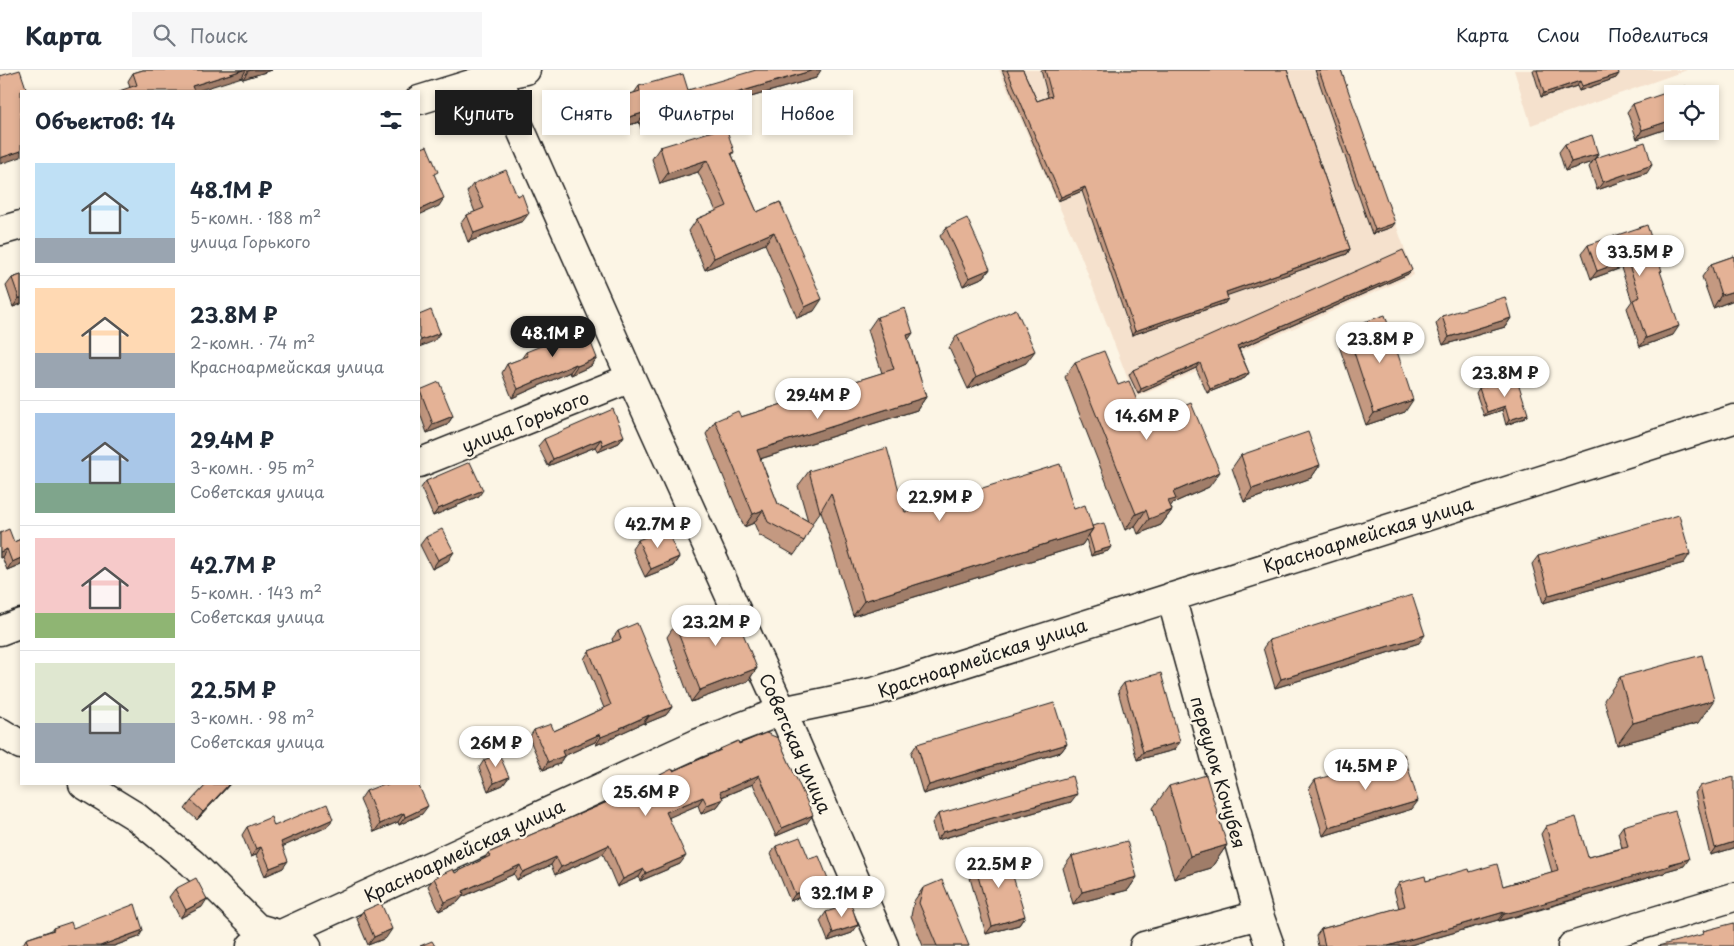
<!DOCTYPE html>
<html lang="ru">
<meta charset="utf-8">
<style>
body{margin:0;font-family:"Playpen Sans",sans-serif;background:#f6f6f7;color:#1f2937;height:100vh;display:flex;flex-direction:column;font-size:19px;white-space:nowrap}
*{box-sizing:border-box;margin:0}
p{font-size:16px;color:#747a83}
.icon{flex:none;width:28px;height:28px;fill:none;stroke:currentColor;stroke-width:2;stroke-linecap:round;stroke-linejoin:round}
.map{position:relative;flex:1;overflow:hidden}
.sheet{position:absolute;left:20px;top:20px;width:400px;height:695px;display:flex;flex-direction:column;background:#fff;border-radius:0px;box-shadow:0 2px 8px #0003}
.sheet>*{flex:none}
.guide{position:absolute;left:435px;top:20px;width:475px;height:45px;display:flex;gap:10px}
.buttons{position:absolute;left:1664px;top:15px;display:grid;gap:10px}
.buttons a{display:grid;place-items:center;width:55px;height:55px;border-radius:0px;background:#fff;box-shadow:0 2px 8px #0003;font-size:25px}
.price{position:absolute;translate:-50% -42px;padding:0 11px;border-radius:18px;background:#fff;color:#222;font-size:16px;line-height:32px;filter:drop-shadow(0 1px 2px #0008)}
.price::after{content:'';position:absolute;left:50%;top:30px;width:15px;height:11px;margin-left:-8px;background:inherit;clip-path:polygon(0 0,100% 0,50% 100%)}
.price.on{background:#1c1c1c;color:#fff}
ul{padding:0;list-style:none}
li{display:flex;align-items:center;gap:15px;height:125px;padding:0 15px}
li+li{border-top:1px solid #e0e1e3}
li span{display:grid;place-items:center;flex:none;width:140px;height:100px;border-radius:0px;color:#555}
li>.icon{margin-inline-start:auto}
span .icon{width:60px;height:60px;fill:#fffc;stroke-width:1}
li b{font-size:21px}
h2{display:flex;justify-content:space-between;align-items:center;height:60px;padding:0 15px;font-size:21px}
.pill{padding:0 18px;border-radius:0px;background:#fff;box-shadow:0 2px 8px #0003;font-size:18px;line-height:45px}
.pill.on{background:#1c1c1c;color:#fff}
header{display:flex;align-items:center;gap:30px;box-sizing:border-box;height:70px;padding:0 25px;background:#fff;border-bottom:1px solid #e0e1e3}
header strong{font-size:24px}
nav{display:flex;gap:28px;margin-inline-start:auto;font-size:18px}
.search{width:350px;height:45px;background:#f6f6f7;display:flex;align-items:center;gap:12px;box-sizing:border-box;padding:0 18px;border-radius:0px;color:#747a83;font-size:19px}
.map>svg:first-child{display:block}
.built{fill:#f5e1cd}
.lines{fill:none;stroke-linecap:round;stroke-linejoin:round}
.minor-casing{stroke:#1c1c1c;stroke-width:31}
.minor{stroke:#fcf5e5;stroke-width:28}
.wall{fill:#c49981;stroke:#1c1c1c}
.shaded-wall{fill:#a07d69;stroke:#1c1c1c}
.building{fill:#e4b296;stroke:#1c1c1c}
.labels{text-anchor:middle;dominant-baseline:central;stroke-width:4.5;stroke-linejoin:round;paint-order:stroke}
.street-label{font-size:18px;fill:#1c1c1c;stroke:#fcf5e5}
</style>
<header>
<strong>Карта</strong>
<div class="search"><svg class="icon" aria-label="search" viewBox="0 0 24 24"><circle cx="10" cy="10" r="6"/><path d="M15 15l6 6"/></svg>Поиск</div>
<nav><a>Карта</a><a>Слои</a><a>Поделиться</a></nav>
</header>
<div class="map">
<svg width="1734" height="876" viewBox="0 0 1734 876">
<rect width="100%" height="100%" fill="#fcf5e5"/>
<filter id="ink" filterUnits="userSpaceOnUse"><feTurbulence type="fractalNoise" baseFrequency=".02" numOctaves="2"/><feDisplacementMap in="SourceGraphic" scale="10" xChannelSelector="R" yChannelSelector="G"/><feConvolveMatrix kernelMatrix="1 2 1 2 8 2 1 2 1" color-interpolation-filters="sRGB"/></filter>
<g filter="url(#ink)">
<path class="built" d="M999,0H1341L1414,205L1135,328L1081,186Z
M1514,0H1687L1531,55Z"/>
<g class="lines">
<defs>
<path id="minor" d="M497,6L631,308L782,641L884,876
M419,30L497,6L526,0
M0,161L21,155
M419,393L631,308
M1171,527L1259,845L1270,876
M0,561L21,553
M0,662L21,675
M83,714L135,746L192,793L257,858L302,871L307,876
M251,876L279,865L696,674L782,641L873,622L1734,349
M1144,876L1259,845
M1572,876L1734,827"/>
</defs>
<use href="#minor" class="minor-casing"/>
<use href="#minor" class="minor"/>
</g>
<path class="wall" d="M143,0H272L243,9L242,7L130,18L128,11L133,3Z
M1002,0H1023L1037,31L1048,27L1041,0H1287L1350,179L1347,184L1227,225L1225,233L1132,265L1082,121L1058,131Z
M1315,0H1341L1392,157L1372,164Z
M1533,0H1618L1616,8L1579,21L1577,16L1541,27Z
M816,8L641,59L639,52L616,59L610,38L617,28L634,23L639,16L688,20Z
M1672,24V57L1637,69L1627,42L1633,34Z
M1565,74L1598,84L1592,92L1565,101L1559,82Z
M660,77L734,82L732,85L757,142L780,132L814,241L797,248L765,174L705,200L689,161L697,149L716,141L698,102L660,114L652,89Z
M1595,88L1647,103L1597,120L1589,97Z
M473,114L523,151L468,172L461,153L467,145L475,142L467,122Z
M946,158L990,199L984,207L963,216L940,166Z
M1588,175L1662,201L1660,203L1673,265L1640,277L1627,238L1632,231L1621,198L1591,209L1582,183Z
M1734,186V230L1713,238L1702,207L1711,194Z
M1408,204L1239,279L1249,303L1245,308L1207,323L1196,298L1138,324L1129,305L1133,300Z
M21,205V234L13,237L6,216L12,208Z
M1442,246L1511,248L1505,257L1443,275L1436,254Z
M877,247L908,270L926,327L917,340L760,389L778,434L808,451L798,416L809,401L905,442L1074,439L1092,456L1108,481L1091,486L1086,469L1082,475L853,546L821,441L812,453L804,471L794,485L759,465L754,453L744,457L706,364L715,351L741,347L882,303L868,260Z
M1346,258L1405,342L1366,355L1337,270Z
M957,265L1026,293L968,319L949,278Z
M526,282L597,288L591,296L571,305L570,302L512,328L502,303L507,294L521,289Z
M1075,292L1118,315L1146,353L1209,417L1173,433L1170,436L1172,440L1161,455L1138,464L1135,456L1125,460L1065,307Z
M1479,318L1528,344L1525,348L1506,355L1502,340L1484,346L1476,323Z
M420,320L453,346L447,355L427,363L419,341V322Z
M624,366L619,373L598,382L595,377L548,396L538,376L544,369Z
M1241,385L1320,395L1311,408L1244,432L1232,398Z
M426,411L479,426L433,446L421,418Z
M0,463L14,472L21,469V494L7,500L2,487L0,488Z
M426,467L448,491L432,499L420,475Z
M638,470L679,487L673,496L645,507L632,479Z
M1538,486L1684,493L1543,533L1532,494Z
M675,555L757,598L748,611L691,632L667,567Z
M618,561L672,637L666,645L644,654L643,653L617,665L615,667L596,675L595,672L564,686L559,694L543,700L529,668L534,660L554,661L604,638L584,589L589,581L613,572L612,569Z
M1269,570L1419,573L1275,618L1263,578Z
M1620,607L1698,653L1617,675L1604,630Z
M1124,613L1180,672L1174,680L1137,690L1118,621Z
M739,674L807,753L776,766L753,714L722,727L723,729L717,737L701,744L698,735L669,747L680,794L640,811L639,807L617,817L603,784L555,805L551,795L517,810L514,804L462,827L458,832L439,841L428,816L434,808L455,803L484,789L488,783L596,737L654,711L658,706L673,701L719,681L720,679Z
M917,674H1067L1061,682L923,724L911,683Z
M484,690L509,707L503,715L488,721L479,698Z
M1315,710L1412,739L1323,766L1309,719Z
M207,714H230L197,750L185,739L191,731Z
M1169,716L1227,775L1211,798L1174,809L1153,738Z
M1700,716L1734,778L1710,785L1695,723Z
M366,721L422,744L399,755L398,752L374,762L360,730Z
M1071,732L937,770L932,753L938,744Z
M274,756L327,757L283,776V798L265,806L256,785L251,787L242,765L247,757Z
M1546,756L1588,787L1622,778L1618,763L1623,756L1684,796L1666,801L1664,803L1519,846L1499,851L1498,850L1407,876H1318L1316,866L1321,859L1399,838L1394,820L1399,813L1426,811L1470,802L1503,816L1552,802L1541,764Z
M776,776L809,789L829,811L824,818L790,831L771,784Z
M1072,786L1137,807L1128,820L1073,834L1063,798Z
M974,792L1025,846L1019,855L986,864L968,801Z
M923,818L969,876H923L911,846L914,831Z
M175,819L202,837L180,848L169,827Z
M363,841L386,868L368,875L357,849Z
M826,842L858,855L852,863L828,871L820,851Z
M53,858H73L139,867L114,876H22L26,869L52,860Z"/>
<path class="shaded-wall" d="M243,0H246L242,7L197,21H189L192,16Z
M253,0H272L243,9L248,1Z
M814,0H821L816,8L641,59L648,49Z
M1619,4L1616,8L1579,21L1582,16Z
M1580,11L1577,16L1541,27L1544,23Z
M646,42L639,52L616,59L623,49Z
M1672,50V57L1637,69L1642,60Z
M21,81V87L0,94V88Z
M1598,84L1592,92L1565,101L1571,92Z
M707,90L698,102L660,114L668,103Z
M1652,95L1647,103L1597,120L1603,112Z
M1085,117L1082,121L1058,131L1061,127Z
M444,128L439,136L419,145V140Z
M529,143L523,151L468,172L474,163Z
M1395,153L1392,157L1372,164L1375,160Z
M774,162L765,174L705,200L714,188Z
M1350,179L1347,184L1223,227L1226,222Z
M1627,190L1621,198L1591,209L1597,201Z
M990,199L984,207L963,216L969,208Z
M1412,200L1408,204L1234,281L1237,276Z
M1734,221V230L1713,238L1721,225Z
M19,228H21V234L13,237Z
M822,229L814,241L797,248L805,237Z
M1228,229L1225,233L1132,265L1135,261Z
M1511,248L1505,257L1443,275L1449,267Z
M1679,256L1673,265L1640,277L1646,268Z
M440,263L434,271L419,277V273L421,270Z
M913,263L904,276L907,265Z
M1035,281L1026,293L968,319L976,307Z
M597,288L591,296L571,305L577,296Z
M1200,293L1196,298L1138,324L1141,319Z
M576,294L570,302L512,328L518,319Z
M1249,303L1245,308L1207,323L1210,319Z
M926,327L917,340L747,393L757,380Z
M1413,330L1405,342L1366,355L1374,343Z
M1505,336L1502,340L1484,346L1487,342Z
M1528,344L1525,348L1506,355L1509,350Z
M453,346L447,355L427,363L433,354Z
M624,366L619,373L598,382L603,375Z
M601,369L595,377L548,396L553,389Z
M1320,395L1311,408L1244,432L1252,419Z
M1220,402L1209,417L1173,433L1166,443L1172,440L1161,455L1138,464L1149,449L1173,422Z
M483,420L479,426L433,446L438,439Z
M763,440L754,453L744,457L753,444Z
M1146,440L1135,456L1125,460L1136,444Z
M1093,459L1082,475L853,546L864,531Z
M1111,477L1108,481L1091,486L1094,482Z
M7,479L2,487L0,488V482Z
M454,482L448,491L432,499L438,490Z
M1690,484L1684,493L1543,533L1549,525Z
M679,487L673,496L645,507L651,499Z
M21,488V494L7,500L12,492Z
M1425,565L1419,573L1275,618L1281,609Z
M757,598L748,611L691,632L700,620Z
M1714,630L1698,653L1617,675L1633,653Z
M672,637L666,645L644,654L649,646Z
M649,645L643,653L617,665L615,667L596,675L601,667Z
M600,664L595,672L564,686L559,694L543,700L548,692L562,681Z
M1180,672L1174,680L1137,690L1143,682Z
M1067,674L1061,682L923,724L929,715Z
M759,705L753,714L714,730L720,722Z
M509,707L503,715L488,721L494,713Z
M229,714H230L228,716L197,750L203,742Z
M1077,724L1071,732L937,770L943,762Z
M703,727L698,735L661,751L666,742Z
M723,729L717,737L701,744L707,735Z
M1418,731L1412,739L1323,766L1329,757Z
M428,736L422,744L399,755L405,747Z
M404,743L398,752L374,762L380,754Z
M813,745L807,753L776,766L782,758Z
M333,749L327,757L275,780L281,772Z
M1734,772V778L1710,785L1715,778Z
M609,775L603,784L555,805L561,797Z
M1227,775L1211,798L1174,809L1190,786Z
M261,777L256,785L251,787L256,779Z
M686,786L680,794L640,811L646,803Z
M556,787L551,795L517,810L523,802Z
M1689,789L1684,796L1666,801L1664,803L1499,851L1504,844Z
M288,791L283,798L265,806L270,798Z
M520,795L514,804L462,827L458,832L439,841L445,832L463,821Z
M644,799L639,807L617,817L623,809Z
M1137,807L1128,820L1073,834L1082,822Z
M829,811L824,818L790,831L795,824Z
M207,829L202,837L180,848L186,840Z
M1504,842L1498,850L1407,876H1388Z
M1025,846L1019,855L986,864L992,856Z
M858,855L852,863L828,871L833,863Z
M392,859L386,868L368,875L374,867Z
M143,860L139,867L114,876H100Z"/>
<path class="building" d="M20,0L27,21H21V81L0,88V6Z
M143,0H243L192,16L194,21H119L137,15L133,3Z
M756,0H814L648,49L646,42L623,49L617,28L640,21L639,16L683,4L688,20Z
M1007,0H1023L1037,31L1052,26L1045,0H1287L1350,179L1226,222L1228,229L1135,261L1085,117L1061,127Z
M1319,0H1341L1395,153L1375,160Z
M1537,0H1618L1619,4L1582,16L1580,11L1544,23Z
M1686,16L1689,24H1672V50L1642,60L1633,34Z
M726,57L734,82L731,83L757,142L780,132L822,229L805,237L774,162L714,188L697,149L727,136L707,90L668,103L660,77Z
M1592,65L1598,84L1571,92L1565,74Z
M1645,72L1652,95L1603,112L1595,88Z
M427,76L438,102L434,104L444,128L419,140V79Z
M506,100L517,126L522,124L529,143L474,163L467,145L484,138L473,114Z
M967,148L990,199L969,208L946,158Z
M1647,155L1662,201H1660L1679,256L1646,268L1633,230L1640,227L1627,190L1597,201L1588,175Z
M1403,180L1412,200L1237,276L1249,303L1210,319L1200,293L1141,319L1133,300Z
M1734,186V221L1721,225L1711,194Z
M21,205V228H19L12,208Z
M1505,227L1511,248L1449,267L1442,246Z
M905,238L913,263L907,265L926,327L757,380L778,434L813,454L804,471L768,452L763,440L753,444L715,351L738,341L741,347L894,299L877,247Z
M1016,239L1035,281L976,307L957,265Z
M431,240L440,263L421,270L419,266V245Z
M1385,245L1413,330L1374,343L1346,258Z
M585,258L597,288L577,296L576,294L518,319L507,294L528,286L526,282Z
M1104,281L1118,315L1129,311L1146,353L1191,333L1220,402L1173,422L1176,429L1168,431L1172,440L1149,449L1146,440L1136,444L1075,292Z
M1516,306L1528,344L1509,350L1505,336L1487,342L1479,318Z
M439,312L453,346L433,354L420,320Z
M613,339L624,366L603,375L601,369L553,389L544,369Z
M1308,362L1320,395L1252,419L1241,385Z
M887,378L905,442L1060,394L1074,439L1085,435L1093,459L864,531L831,423L820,442L809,401Z
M470,392L483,420L438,439L426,411Z
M1679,445L1690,484L1549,525L1538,486Z
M1104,453L1111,477L1094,482L1089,465L1093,459L1092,456Z
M9,459L14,472L21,469V488L12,492L7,479L0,482V463Z
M442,459L454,482L438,490L426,467Z
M666,459L679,487L651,499L638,470Z
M1412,525L1425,565L1281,609L1269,570Z
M731,534L757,598L700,620L675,555Z
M637,553L672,637L649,646V645L620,658L621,659L601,667L600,664L562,681L564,686L548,692L534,660L551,654L554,661L611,635L589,581L621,569L618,561Z
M1702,585L1714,630L1633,653L1620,607Z
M1161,603L1180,672L1143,682L1124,613Z
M1054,633L1067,674L929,715L917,674Z
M766,663L778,668L813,745L782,758L759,705L720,722L723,729L707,735L703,727L666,742L686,786L646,803L644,799L623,809L609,775L561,797L556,787L523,802L520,795L463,821L464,824L445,832L434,808L453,799L455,803L490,786L488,783L596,737L659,709L658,706L672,699L673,701L721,680L720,679L738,671L739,674Z
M499,684L509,707L494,713L484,690Z
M1404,684L1418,731L1329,757L1315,710Z
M1206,705L1227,775L1190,786L1169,716Z
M1072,706L1077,724L943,762L938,744Z
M1734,707V772L1715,778L1700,716Z
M207,714H229L203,742L191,731Z
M384,714L386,716L390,714H418L428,736L405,747L404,743L380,754L366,721Z
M327,734L333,749L281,772L288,791L270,798L261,777L256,779L247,757L271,747L274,756Z
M1675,741L1689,789L1669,794V796L1524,839L1504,844V842L1388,876H1325L1321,859L1405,836L1399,813L1425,806L1426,811L1469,799L1470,802L1497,794L1503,816L1558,800L1546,756L1576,747L1588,787L1628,777L1623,756Z
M800,767L809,789L819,786L829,811L795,824L776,776Z
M1127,771L1137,807L1082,822L1072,786Z
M1006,783L1025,846L992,856L974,792Z
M196,808L207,829L186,840L175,819Z
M942,810L969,876H937L919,833L923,818Z
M381,833L392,859L374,867L363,841Z
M135,834L143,860L100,876H29L26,869L54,860L53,858L71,852L73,858Z
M851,834L858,855L833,863L826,842Z
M1734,853V876H1658L1704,864L1703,861Z
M432,871L435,876H420Z"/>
</g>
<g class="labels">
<g class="street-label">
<text transform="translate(525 351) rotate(-22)">улица Горького</text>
<text transform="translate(1368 464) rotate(-17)">Красноармейская улица</text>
<text transform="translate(982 587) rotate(-18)">Красноармейская улица</text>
<text transform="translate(796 673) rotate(66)">Советская улица</text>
<text transform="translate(1219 702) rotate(74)">переулок Кочубея</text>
<text transform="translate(464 780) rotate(-25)">Красноармейская улица</text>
</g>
</g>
</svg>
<div class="buttons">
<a><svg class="icon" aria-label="locate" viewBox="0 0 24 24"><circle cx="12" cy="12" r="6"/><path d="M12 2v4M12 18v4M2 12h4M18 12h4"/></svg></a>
</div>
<b class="price" style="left:1640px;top:207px">33.5M ₽</b>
<b class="price on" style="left:553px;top:288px">48.1M ₽</b>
<b class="price" style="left:1380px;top:294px">23.8M ₽</b>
<b class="price" style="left:1505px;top:328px">23.8M ₽</b>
<b class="price" style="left:818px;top:350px">29.4M ₽</b>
<b class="price" style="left:1147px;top:371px">14.6M ₽</b>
<b class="price" style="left:940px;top:452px">22.9M ₽</b>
<b class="price" style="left:658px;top:479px">42.7M ₽</b>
<b class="price" style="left:716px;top:577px">23.2M ₽</b>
<b class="price" style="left:496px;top:698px">26M ₽</b>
<b class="price" style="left:1366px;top:721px">14.5M ₽</b>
<b class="price" style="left:646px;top:747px">25.6M ₽</b>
<b class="price" style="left:999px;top:819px">22.5M ₽</b>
<b class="price" style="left:842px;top:848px">32.1M ₽</b>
<div class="guide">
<a class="pill on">Купить</a>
<a class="pill">Снять</a>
<a class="pill">Фильтры</a>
<a class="pill">Новое</a>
</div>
<section class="sheet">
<h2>Объектов: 14<svg class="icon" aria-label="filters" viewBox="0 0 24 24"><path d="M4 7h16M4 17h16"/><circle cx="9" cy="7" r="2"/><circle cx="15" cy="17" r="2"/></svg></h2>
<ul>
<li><span style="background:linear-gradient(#bfe0f5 75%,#9aa5b1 0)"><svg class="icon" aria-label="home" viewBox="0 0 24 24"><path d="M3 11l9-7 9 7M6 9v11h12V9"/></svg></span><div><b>48.1M ₽</b><p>5-комн. · 188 m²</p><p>улица Горького</p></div></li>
<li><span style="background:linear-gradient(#ffd9b3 65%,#9aa5b1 0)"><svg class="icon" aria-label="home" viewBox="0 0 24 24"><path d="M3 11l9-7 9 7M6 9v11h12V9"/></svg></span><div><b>23.8M ₽</b><p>2-комн. · 74 m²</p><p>Красноармейская улица</p></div></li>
<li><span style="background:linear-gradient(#a9c7e8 70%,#7fa58c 0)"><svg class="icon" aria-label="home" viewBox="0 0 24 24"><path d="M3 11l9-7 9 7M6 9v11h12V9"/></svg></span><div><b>29.4M ₽</b><p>3-комн. · 95 m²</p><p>Советская улица</p></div></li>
<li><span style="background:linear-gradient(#f6c9c9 75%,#8fb573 0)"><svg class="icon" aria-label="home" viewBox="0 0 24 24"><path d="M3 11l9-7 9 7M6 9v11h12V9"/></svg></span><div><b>42.7M ₽</b><p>5-комн. · 143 m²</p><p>Советская улица</p></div></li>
<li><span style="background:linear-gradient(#dfe7d0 60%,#9aa5b1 0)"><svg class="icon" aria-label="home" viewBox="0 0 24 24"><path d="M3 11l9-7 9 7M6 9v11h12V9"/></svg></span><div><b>22.5M ₽</b><p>3-комн. · 98 m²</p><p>Советская улица</p></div></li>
</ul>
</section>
</div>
